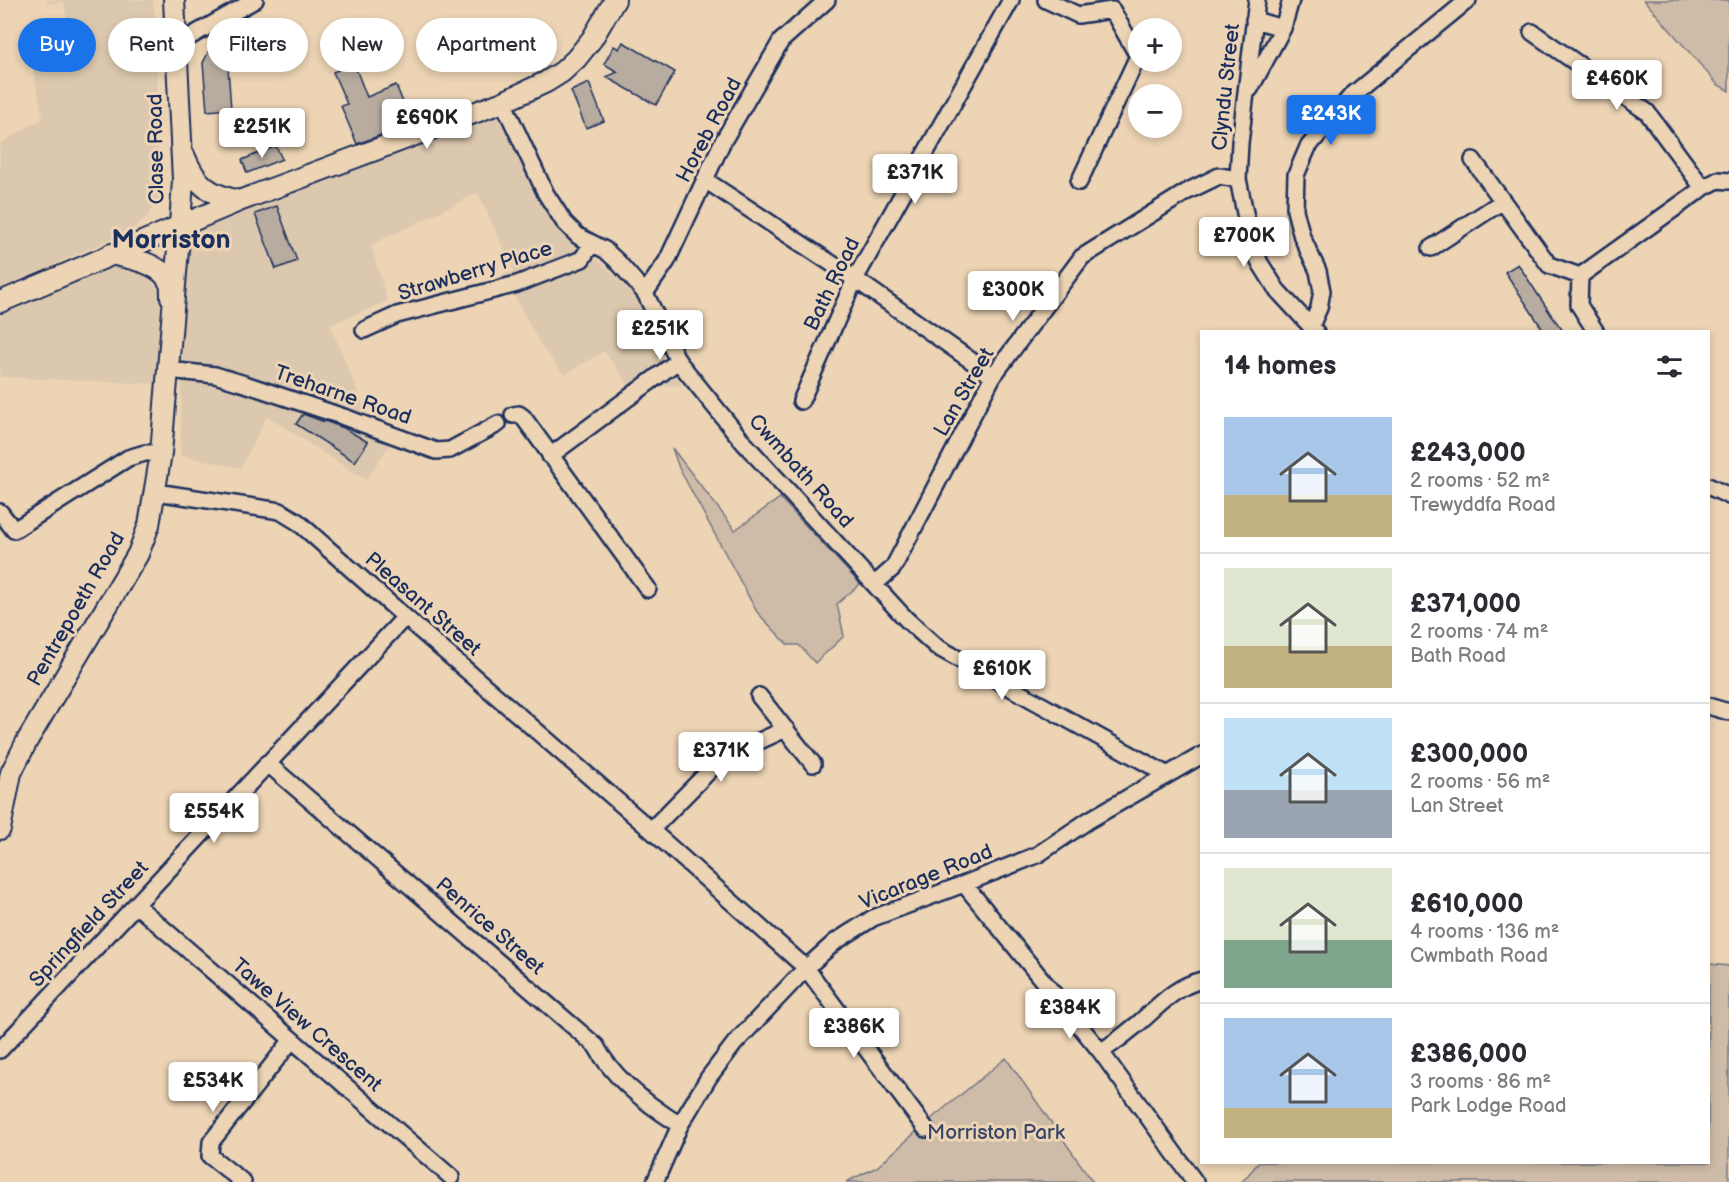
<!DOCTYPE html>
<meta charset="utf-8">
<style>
body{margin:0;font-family:"Balsamiq Sans",sans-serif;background:#f2f2f3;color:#2b2b33;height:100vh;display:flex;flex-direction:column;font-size:22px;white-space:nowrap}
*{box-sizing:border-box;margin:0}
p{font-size:20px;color:#7c7c81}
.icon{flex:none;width:33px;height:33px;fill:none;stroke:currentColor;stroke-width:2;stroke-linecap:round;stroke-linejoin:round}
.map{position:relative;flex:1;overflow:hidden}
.sheet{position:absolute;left:1200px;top:330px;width:510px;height:834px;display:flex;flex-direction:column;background:#fff;border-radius:0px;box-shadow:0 3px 9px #0003}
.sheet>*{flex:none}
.banner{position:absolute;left:18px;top:18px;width:570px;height:54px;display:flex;gap:12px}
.controls{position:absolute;left:1128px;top:18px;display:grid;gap:12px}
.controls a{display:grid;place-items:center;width:54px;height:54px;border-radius:50%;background:#fff;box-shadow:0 3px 9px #0003;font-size:30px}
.price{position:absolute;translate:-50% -51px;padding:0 14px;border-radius:6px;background:#fff;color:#222;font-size:20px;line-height:39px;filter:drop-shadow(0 2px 3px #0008)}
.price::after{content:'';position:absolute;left:50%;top:36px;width:18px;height:14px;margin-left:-9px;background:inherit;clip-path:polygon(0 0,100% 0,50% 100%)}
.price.on{background:#1a73e8;color:#fff}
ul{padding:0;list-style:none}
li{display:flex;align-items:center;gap:18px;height:150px;padding:0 24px}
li+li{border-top:2px solid #e1e1e2}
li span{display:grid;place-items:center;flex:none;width:168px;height:120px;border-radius:0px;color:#555}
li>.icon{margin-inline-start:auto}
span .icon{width:72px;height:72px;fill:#fffc;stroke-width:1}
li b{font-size:26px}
h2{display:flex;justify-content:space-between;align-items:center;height:72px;padding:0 24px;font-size:26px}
.tag{padding:0 21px;border-radius:27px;background:#fff;box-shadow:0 3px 9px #0003;font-size:21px;line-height:54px}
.tag.on{background:#1a73e8;color:#fff}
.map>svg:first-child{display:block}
.built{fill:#dcc8ae}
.green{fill:#cebca8;stroke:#747683;stroke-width:1.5}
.building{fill:#b8ab9f;stroke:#1b2f5e;stroke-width:1.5}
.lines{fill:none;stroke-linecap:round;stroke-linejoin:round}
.minor-casing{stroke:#1b2f5e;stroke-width:20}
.major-casing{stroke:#1b2f5e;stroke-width:24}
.minor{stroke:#ecd4b4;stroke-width:15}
.major{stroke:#ecd4b4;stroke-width:20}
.labels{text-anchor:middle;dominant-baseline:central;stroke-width:6;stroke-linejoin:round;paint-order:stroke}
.street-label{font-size:21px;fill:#1b2f5e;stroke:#ecd4b4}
.park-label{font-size:21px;fill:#364469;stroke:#ecd4b4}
.district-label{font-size:27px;font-weight:bold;fill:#1b2f5e;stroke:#ecd4b4}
</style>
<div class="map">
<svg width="1729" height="1182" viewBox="0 0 1729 1182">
<rect width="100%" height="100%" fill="#ecd4b4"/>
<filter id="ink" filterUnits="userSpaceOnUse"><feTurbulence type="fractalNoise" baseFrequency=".0167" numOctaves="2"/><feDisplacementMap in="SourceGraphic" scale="12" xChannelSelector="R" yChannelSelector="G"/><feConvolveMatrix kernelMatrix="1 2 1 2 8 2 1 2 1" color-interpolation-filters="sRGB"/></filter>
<g filter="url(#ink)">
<path class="built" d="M47,0H153L157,51L159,196L147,217L133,229L0,289V144L43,118L27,41L69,35L64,2L48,4Z
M497,116L540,201L574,248L601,262L637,299L664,360L682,385L659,386L641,401L604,351L564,375L541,346L503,275L514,271L478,193L371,245L387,301L330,325L368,416L394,427L392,441L366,480L267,416L241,468L180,455L185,233Z
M118,262L140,267L155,282L161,297L156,384L0,377V315Z"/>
<path class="green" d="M1644,0H1729V91L1717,84Z
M672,448L735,530L780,498L860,584L837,604L844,636L815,663L799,645H788L757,612L679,468Z
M1709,964L1729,966V1182H1242L1259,1162H1708Z
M1006,1058L1093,1182H846L877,1167L926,1123Z"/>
<path class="building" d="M259,26L270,47L228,68L231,109L207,111L203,63L209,51Z
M623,42L675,72L656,105L606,77L618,72L604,64L614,46L619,49Z
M354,64L367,97L396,85L405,107L409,106L416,122L357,144L341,106L347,104L333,72Z
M589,83L604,121L586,128L571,91Z
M276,146L282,159L247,173L242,160Z
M277,206L297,261L276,269L255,214Z
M1518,264L1552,316L1564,332H1544L1540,325L1505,272Z
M303,414L324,422L325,421L344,428L368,442L355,462L296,424Z"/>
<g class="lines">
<defs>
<path id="minor" d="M1046,0L1078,15L1112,10
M1257,0L1240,143L1238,179L1251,242L1260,263L1277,290L1316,332
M1254,20L1283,28L1291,0
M1532,32L1647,112L1703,188
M177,44L255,0
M1250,89L1283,28
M503,102L546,194L564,222L578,236L605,250L617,261L645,293L678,361L744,443L906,619L937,647L1166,774
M1473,160L1549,265L1580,276
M705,180L855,279L993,376
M1079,182L1138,56L1112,10
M1431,248L1503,201
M1580,276L1703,188L1718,180L1729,181
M1580,276L1579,305L1596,332
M645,293L667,261L722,143L781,41L827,0
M1311,326L1319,308L1322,291L1318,271L1302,237L1295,210L1296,175L1308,147L1351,96L1468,0
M364,330L397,315L517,284L582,259L591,245
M168,370L215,375L248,385L344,417L436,451L450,450L498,424
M801,401L855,279L1011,0
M513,415L519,414L523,417L648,589
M550,456L678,361
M1708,486L1729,496
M156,492L280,511L298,522L405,617L651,830L806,968L926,1129
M0,512L14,530L128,458L145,453H161
M875,584L893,568L993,376L1082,257L1188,191L1219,176L1238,179
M759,696L813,764
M1708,706L1729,712
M267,763L596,1046C613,1079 648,1105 680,1125
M651,830L713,767L731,754L786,729
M964,884L1101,1052L1195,1182
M136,905L451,1177
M0,1050L405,617
M1101,1052C1114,1043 1127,1033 1139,1023C1160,1005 1174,987 1202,980
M243,1182L210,1156L211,1142L291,1041
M655,1182L680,1125L709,1077L735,1043L806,968L835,942L873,918L964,884L1037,855L1089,820L1202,755"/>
<path id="major" d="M184,155C196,185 208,194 239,201
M111,254C129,258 161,263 169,282C171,285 171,292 171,297
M0,302L239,201L503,102L546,82L562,72L576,59L592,39L615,0
M0,829L11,773L27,741L138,554L149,525L161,453L180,225L183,180L174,0"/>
</defs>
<use href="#minor" class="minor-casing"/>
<use href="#major" class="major-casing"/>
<use href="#minor" class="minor"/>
<use href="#major" class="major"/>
</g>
</g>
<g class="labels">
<g class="street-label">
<text transform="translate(1226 87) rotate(-84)">Clyndu Street</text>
<text transform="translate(709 130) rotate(-62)">Horeb Road</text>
<text transform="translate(156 149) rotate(-91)">Clase Road</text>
<text transform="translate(475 271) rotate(-17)">Strawberry Place</text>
<text transform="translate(832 284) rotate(-64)">Bath Road</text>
<text transform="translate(964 392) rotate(-60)">Lan Street</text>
<text transform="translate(343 395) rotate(19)">Treharne Road</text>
<text transform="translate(801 471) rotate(48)">Cwmbath Road</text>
<text transform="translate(423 604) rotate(41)">Pleasant Street</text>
<text transform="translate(76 609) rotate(-60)">Pentrepoeth Road</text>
<text transform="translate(926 877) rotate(-22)">Vicarage Road</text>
<text transform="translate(89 924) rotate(-47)">Springfield Street</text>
<text transform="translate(490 926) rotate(41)">Penrice Street</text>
<text transform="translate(307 1025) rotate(41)">Tawe View Crescent</text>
</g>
<g class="park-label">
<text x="996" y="1132">Morriston Park</text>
</g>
<g class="district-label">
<text x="171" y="240">Morriston</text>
</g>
</g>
</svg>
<div class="controls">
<a>+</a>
<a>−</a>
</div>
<b class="price" style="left:1617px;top:111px">£460K</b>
<b class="price on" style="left:1331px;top:146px">£243K</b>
<b class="price" style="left:427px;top:150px">£690K</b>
<b class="price" style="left:262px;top:159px">£251K</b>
<b class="price" style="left:915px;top:205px">£371K</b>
<b class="price" style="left:1244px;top:268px">£700K</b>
<b class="price" style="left:1013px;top:322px">£300K</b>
<b class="price" style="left:660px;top:361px">£251K</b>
<b class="price" style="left:1002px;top:701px">£610K</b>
<b class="price" style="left:721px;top:783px">£371K</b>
<b class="price" style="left:214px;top:844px">£554K</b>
<b class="price" style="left:1070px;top:1040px">£384K</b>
<b class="price" style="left:854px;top:1059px">£386K</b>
<b class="price" style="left:213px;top:1113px">£534K</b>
<div class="banner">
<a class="tag on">Buy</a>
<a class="tag">Rent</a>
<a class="tag">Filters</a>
<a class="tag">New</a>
<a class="tag">Apartment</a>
</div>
<section class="sheet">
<h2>14 homes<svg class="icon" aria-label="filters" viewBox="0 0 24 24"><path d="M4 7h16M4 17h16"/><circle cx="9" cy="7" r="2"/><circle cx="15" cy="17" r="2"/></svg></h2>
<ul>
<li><span style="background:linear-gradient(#a9c7e8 65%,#c2b280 0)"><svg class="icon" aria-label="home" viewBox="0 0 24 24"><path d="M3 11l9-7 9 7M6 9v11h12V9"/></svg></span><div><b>£243,000</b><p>2 rooms · 52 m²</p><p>Trewyddfa Road</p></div></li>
<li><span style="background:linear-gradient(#dfe7d0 65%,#c2b280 0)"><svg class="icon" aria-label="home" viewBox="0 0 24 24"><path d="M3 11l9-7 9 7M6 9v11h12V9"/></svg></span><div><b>£371,000</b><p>2 rooms · 74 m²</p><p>Bath Road</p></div></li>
<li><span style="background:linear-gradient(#bfe0f5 60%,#9aa5b1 0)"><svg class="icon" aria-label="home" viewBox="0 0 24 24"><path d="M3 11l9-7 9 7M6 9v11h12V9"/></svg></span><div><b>£300,000</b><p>2 rooms · 56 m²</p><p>Lan Street</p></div></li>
<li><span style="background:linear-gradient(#dfe7d0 60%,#7fa58c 0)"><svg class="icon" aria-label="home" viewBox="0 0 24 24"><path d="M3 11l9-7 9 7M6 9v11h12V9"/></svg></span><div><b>£610,000</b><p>4 rooms · 136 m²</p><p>Cwmbath Road</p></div></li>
<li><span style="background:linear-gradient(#a9c7e8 75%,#c2b280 0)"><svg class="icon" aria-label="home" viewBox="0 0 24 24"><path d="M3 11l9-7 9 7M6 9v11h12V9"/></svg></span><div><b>£386,000</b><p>3 rooms · 86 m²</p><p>Park Lodge Road</p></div></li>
</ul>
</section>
</div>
